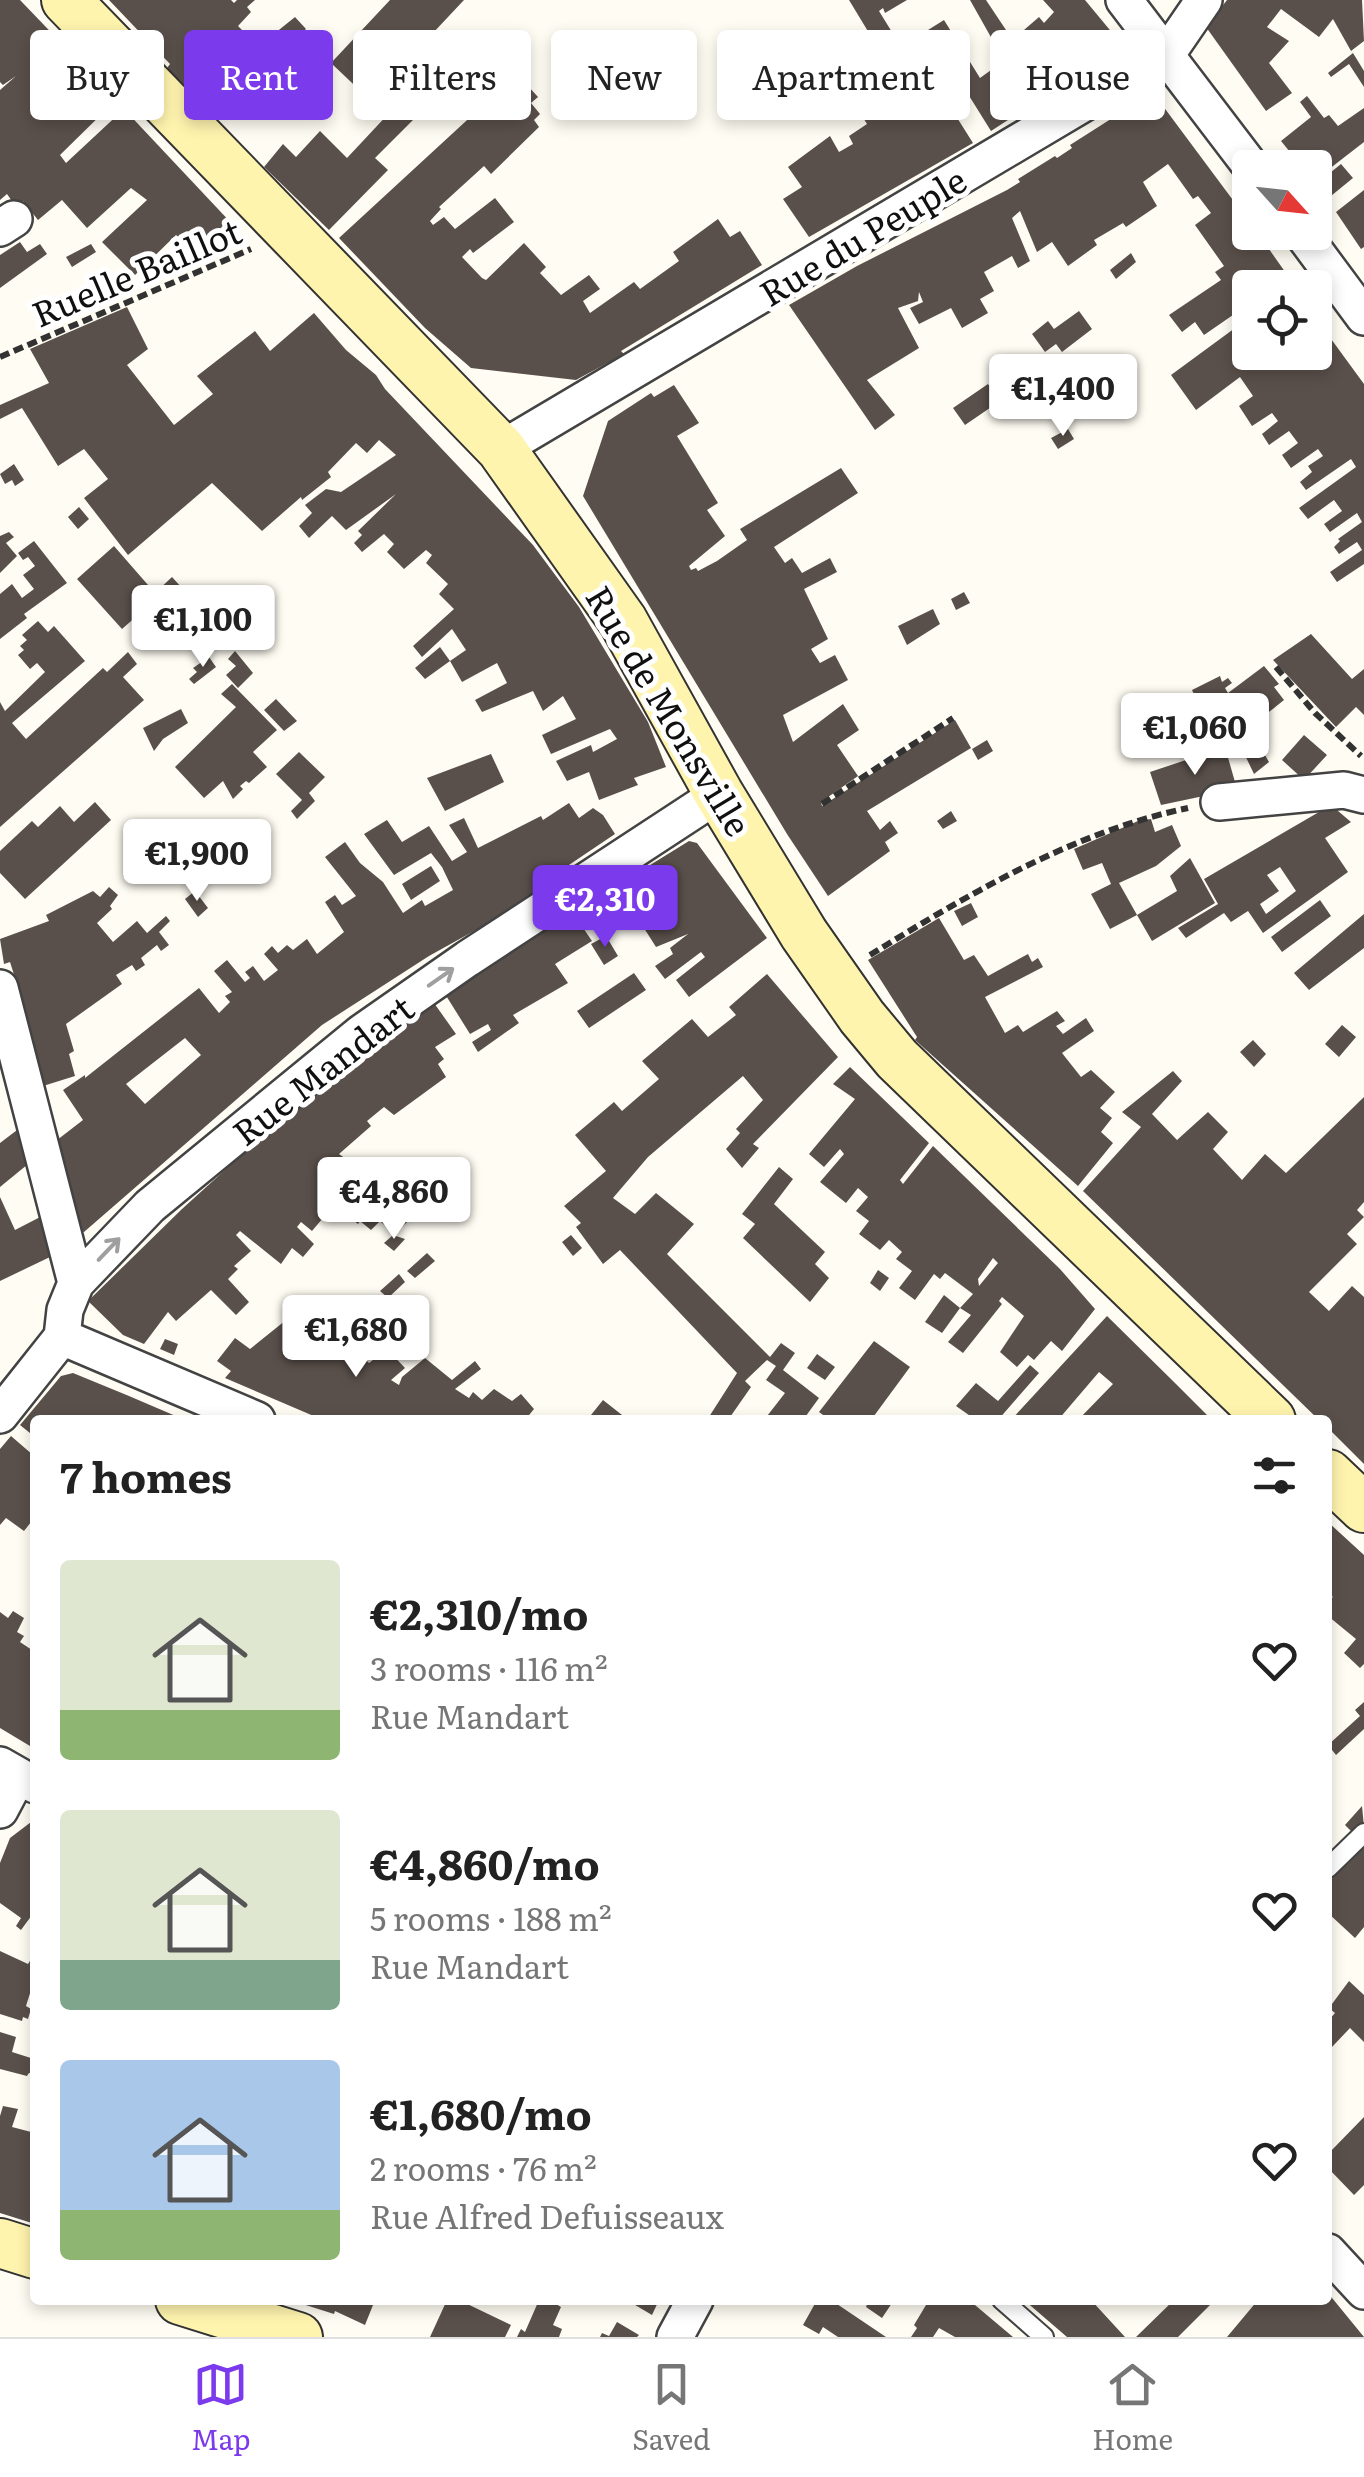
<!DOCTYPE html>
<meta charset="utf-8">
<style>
body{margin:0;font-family:Literata,serif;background:#f6f6f6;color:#222;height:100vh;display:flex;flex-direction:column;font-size:38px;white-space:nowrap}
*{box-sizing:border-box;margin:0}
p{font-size:32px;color:#767676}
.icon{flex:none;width:55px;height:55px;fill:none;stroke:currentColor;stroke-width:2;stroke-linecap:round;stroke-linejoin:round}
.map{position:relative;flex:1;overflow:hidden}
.details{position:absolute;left:30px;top:1415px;width:1302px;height:890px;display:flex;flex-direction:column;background:#fff;border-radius:10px;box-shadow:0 5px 15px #0003}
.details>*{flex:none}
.banner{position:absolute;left:30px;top:30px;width:1305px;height:90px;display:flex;gap:20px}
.needle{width:65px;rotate:117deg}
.buttons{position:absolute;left:1232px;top:150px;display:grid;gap:20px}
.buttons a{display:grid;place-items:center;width:100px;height:100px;border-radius:10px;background:#fff;box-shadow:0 5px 15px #0003;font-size:50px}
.price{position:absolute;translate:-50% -85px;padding:0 22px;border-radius:10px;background:#fff;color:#222;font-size:32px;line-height:65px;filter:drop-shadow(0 2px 5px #0008)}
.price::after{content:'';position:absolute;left:50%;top:60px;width:30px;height:22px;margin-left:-15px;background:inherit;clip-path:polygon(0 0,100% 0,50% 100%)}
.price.selected{background:#7c3aed;color:#fff}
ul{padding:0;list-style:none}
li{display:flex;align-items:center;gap:30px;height:250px;padding:0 30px}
li span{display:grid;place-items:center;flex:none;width:280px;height:200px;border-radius:10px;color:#555}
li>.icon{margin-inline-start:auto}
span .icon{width:120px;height:120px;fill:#fffc;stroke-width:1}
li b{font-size:42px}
h2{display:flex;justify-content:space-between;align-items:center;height:120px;padding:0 30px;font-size:42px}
.tag{padding:0 35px;border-radius:10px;background:#fff;box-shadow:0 5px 15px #0003;font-size:35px;line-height:90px}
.tag.selected{background:#7c3aed;color:#fff}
.tab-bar{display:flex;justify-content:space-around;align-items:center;height:140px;border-top:2px solid #e0e0e0;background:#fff;font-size:28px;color:#767676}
.tab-bar a{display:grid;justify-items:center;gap:5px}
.tab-bar .selected{color:#7c3aed}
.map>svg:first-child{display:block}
.building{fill:#5a504b;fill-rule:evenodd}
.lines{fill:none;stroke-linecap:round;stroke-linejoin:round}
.lane-casing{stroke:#434343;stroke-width:22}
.street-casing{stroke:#434343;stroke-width:40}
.secondary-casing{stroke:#323232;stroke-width:52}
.path{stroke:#323232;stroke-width:6;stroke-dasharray:10 5;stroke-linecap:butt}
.lane{stroke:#fff;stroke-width:18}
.street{stroke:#fff;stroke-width:35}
.secondary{stroke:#fff4ae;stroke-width:48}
.oneway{stroke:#9f9f9f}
.labels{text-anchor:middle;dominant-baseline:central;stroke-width:10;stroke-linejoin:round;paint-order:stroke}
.street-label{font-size:35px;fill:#101010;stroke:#fff}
</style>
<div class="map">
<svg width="1364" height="2337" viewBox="0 0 1364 2337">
<rect width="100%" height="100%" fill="#fffcf3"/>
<path class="building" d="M0,0H20L116,100L60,155L66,163L124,109L234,226L197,253L176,235L135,275L102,242L147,200L131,188L87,228L62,200L38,220L23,201L16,207L7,194L0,200V90L16,76L3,85L0,82Z
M109,0H231L234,3L237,0H255L247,7L251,12L238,26L255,43L260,37L264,42L295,17L306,29L215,116L167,68L170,64Z
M390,0H464L370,100L331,63Z
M849,0H907L885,13L883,8L879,11L935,102L944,97L973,143L809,237L783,199L802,187L788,167L830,136L839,152L853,144L849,136L867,124L843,86L859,76L866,88L877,81L871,72L886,61Z
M970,0H986L1006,30L992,39Z
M1043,0H1085L1119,41L1116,54L1052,96L1030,63L1040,54L1024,30L1039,17L1044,23L1054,12Z
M1227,0H1362L1364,41L1351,51L1333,19L1319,37L1281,9L1267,27L1289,41L1269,63L1292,93L1266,111L1206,27Z
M944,20L980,78L1005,60L1034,103L991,131L928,30Z
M1353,53L1364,71V87L1349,64L1331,77L1328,73Z
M435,64L446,73L407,114L413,120L375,158L388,170L329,230L264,167L283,144L296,157L320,131L347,158Z
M517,74L538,97L531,103L540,114L534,120L539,127L491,174L484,166L439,207L441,209L430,221L433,225L444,217L455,229L495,198L514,222L473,253L470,249L462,257L482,278L486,280L524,243L546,267L540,273L561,295L589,275L600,289L583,301L590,313L634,282L640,289L679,261L673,252L718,219L730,237L740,231L762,265L621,351L624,354L576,380L471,368L425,328L339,238Z
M1147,96L1157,98L1250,223V232H1257L1295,286L1250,288V312L1246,306L1204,335L1195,322L1182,332L1169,315L1221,280L1215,272L1224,266L1195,225L1211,213L1198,196L1193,199L1168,164L1143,182L1157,206L1126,227L1123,223L1094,240L1097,245L1068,266L1052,242L1037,252L1020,211L1012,218L1030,261L1018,268L1012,256L984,272L994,291L980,299L988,313L962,328L951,308L919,324L910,308L923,302L919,292L918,301L898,308L919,348L867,380L895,415L875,430L789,305L857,266L1007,190L1020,182L1018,179L1055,156L1057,158L1072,148L1070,145Z
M1307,96L1324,118L1329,115L1338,126L1364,108V142L1315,180V168H1303L1281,141L1311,117L1300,102Z
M1341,164L1353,178L1326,200L1315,185Z
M1364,190V247L1361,249L1336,212Z
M20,242L27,252L40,244L47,254L0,288V255Z
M91,244L96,252L72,267L66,257Z
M1131,253L1136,262L1116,279L1110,270Z
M127,307L148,349L127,365L174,425L213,394L197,376L255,331L270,351L314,313L346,350L376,375L385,389L533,545L579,607L648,722L666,767L634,778L638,785L599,800L589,772L567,781L556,761L591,745L593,752L617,739L610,729L551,754L542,735L576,719L563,696L543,711L533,691L482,712L475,700L507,683L497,663L462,682L450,661L425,679L415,668L440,647L450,661L466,650L452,629L422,657L413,646L454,609L439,594L448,584L426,563L432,555L426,550L404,569L387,552L394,544L384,534L362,552L354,543L362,535L358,531L396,494L346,530L332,516L309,538L299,526L312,513L305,505L326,489L341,492L396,455L379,440L367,453L356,443L328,472L331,477L302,500L301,497L262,531L212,483L128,555L84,498L108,479L84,449L58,466L22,408L0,419V405L49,383L30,349Z
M1079,311L1092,329L1062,352L1056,344L1045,352L1032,334L1048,321L1054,329Z
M1250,317V352H1315V317L1364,384V564L1337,582L1330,572L1362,550L1357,542L1339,554L1334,547L1340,541L1338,539L1362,522L1357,513L1330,532L1324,524L1342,511L1334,500L1308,519L1299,508L1356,467L1351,459L1306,490L1300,482L1312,472L1308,466L1323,456L1318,449L1291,468L1282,455L1298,443L1289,431L1269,445L1262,434L1278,421L1272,413L1252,426L1239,406L1253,396L1240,377L1196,410L1171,375Z
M988,384L1000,401L965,425L953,408Z
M674,385L699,423L677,436L718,503L707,510L725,536L689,566L691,570L696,568L698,571L717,561L747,540L740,529L841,468L858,493L774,547L785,563L792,558L802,573L830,558L837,572L804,589L828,639L811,649L820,663L835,655L848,680L783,715L793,742L843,704L859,730L837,745L858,776L821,802L822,806L955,720L971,748L867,811L880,830L890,821L898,833L885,842L890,851L828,896L787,834L583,496L608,421L651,393L654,397Z
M1068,429L1074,439L1058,449L1051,438Z
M14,464L24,480L15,486L12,480L5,484L0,474Z
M79,507L89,519L78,529L68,517Z
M9,532L14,537L6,543L17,556L0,573V536Z
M34,541L67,583L24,614L27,618L0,639V594L12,584L22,598L34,589L23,575L35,566L28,557L23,560L18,553Z
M114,546L155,593L172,577L193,600L176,616L188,627L172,640L169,637L164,642L138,615L122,629L77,579Z
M964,592L970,603L956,610L951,599Z
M933,609L940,624L907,645L898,626Z
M210,611L232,633L211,653L190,631Z
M38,621L48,632L54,626L85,661L12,723L26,739L103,668L107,672L128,652L137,664L123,677L144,700L0,827V702L5,711L45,672L37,663L30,669L18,655L24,650L20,646L27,640L22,635Z
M1311,634L1352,679L1364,669V715L1356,707L1336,727L1273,660Z
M235,651L253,673L238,688L226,675L236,666L228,659Z
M209,657L216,667L194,684L189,679L197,672L193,668Z
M1264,666L1279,684L1274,687L1284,700L1264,716L1253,703L1242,711L1234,701L1222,709L1226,718L1208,725L1192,690L1220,676L1222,682L1228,678L1232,683L1225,688L1228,693Z
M232,684L277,730L253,752L267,767L249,783L246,781L240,786L243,789L233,799L223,781L204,798L175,767L236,707L221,694Z
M276,699L297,721L284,731L264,710Z
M181,709L188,723L163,739L154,751L143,728Z
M1148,717L1160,742L1144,749L1134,724Z
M1245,721L1269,762L1254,774L1232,728Z
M1304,735L1327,755L1304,780L1282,760Z
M987,740L993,751L978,760L972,749Z
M1225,747L1237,789L1161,805L1150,772Z
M299,752L325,777L309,793L315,801L297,819L291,811L302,800L276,774Z
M491,754L504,782L445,811L427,778Z
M95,802L111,820L25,899L0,873V851L32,821L38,827L60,806L74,822Z
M569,803L579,818L593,808L603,815L615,834L560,871L566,880L429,956L322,1025L84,1232L75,1229L48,1147L83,1120L63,1090L85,1075V1078L199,988L219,1013L230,1002L225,996L232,992L214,971L227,960L245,982L250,978L245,972L253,966L264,981L278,970L264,954L272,946L278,953L287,945L293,950L307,939L317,954L344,932L325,902L335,895L342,905L356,896L325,857L345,842L360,863L383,882L403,913L422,900L425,906L453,890L442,867L431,853L394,875L364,834L387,820L402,842L429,826L452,861L467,852L449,825L464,818L478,848L541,816L543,820ZM185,1038L201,1055L145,1104L126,1084Z
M1331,805L1351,822L1325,838L1348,872L1263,933L1248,911L1231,922L1224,913L1186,938L1178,928L1218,904L1204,879ZM1280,867L1296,891L1266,914L1260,904L1279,891L1267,875Z
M951,811L957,821L943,829L937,821Z
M1151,819L1155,832L1172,825L1181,846L1156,866L1119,883L1137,915L1177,891L1170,876L1190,858L1215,903L1152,941L1137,915L1110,929L1091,894L1111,884L1102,863L1083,870L1074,849L1138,821Z
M689,841L697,843L767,938L689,997L676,980L705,957L701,952L665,979L655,966L673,954L670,948L688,934L656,947L637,917L640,914L621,883Z
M431,866L440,881L411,900L402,884Z
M109,887L118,895L110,906L112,909L97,923L113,942L137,921L147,933L166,916L170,921L159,932L169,945L161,951L157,945L141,958L145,965L136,971L132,965L116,975L122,984L66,1024L74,1051L69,1054L75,1076L43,1086L18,987L10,962L4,964L0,939L49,921L46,915L93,891L100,897Z
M195,891L208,908L198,917L185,899Z
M1320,900L1331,916L1282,952L1271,937Z
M971,903L978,917L962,926L954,911Z
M573,913L592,941L555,964L568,983L513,1015L519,1023L478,1052L472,1042L491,1030L488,1024L470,1034L445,994Z
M1364,914V948L1309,990L1294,973Z
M939,918L964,960L974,955L988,976L1028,954L1032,962L1038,958L1043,967L985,997L1005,1033L1018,1025L1023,1032L1057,1011L1065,1021L1056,1026L1063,1034L1086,1018L1094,1031L1062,1053L1081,1077L1091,1070L1115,1092L1100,1108L1112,1118L1101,1132L1113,1143L1078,1186L915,1040L917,1037L868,960Z
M606,936L618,956L604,965L591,944Z
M634,973L646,990L589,1028L577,1011Z
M767,974L838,1057L753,1144L759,1148L742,1168L726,1149L740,1133L736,1129L763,1100L743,1076L648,1157L613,1198L635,1214L656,1193L694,1224L667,1254L770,1357L781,1343L795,1353L783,1370L819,1398L803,1420H764L785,1393L766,1380L776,1366L767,1360L745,1381L751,1387L728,1420H707L737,1373L620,1250L603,1264L576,1227L581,1223L564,1206L606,1171L575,1135L614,1102L622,1111L659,1079L642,1061L692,1019L708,1037L736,1015L729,1007Z
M434,1003L456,1034L435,1047L444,1059L438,1064L446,1077L394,1115L384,1107L367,1121L371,1126L339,1154L379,1183L369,1196L357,1186L349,1195L380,1221L371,1230L360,1221L358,1224L352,1219L349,1222L337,1213L333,1216L328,1212L312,1231L301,1222L297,1227L314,1244L303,1257L292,1248L281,1264L240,1231L236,1235L251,1251L234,1266L238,1269L228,1279L249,1302L236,1315L211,1290L176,1321L168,1312L144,1344L123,1335L88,1301L182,1209L314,1089L354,1056Z
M1342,1025L1356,1037L1339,1057L1325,1044Z
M1253,1040L1266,1054L1254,1067L1240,1052Z
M850,1067L929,1143L900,1180L903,1184L933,1146L1060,1269L1095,1309L1062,1351L1051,1341L1034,1360L1028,1355L1017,1367L1000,1352L1024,1316L1002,1297L999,1301L1002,1304L963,1353L948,1342L971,1315L960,1308L973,1294L945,1273L940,1279L934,1274L915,1300L899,1288L912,1271L896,1259L902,1252L889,1240L880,1250L859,1234L869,1221L856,1211L868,1197L858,1188L846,1203L820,1182L844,1154L840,1149L824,1167L809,1154L855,1099L833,1084ZM993,1258L998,1263L979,1286L978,1279Z
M1173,1071L1182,1081L1152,1114L1177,1140L1208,1112L1228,1132L1213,1149L1242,1180L1265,1154L1286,1173L1364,1097V1202L1357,1210L1364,1217L1347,1234L1357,1244L1309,1292L1329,1311L1352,1286L1364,1297V1464L1328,1428V1420H1319L1083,1191L1141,1127L1122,1112Z
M25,1124L33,1160L0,1187V1143Z
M779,1167L793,1179L774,1204L825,1252L815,1264L829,1278L810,1302L743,1238L755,1224L742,1214Z
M0,1197L15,1230L46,1214L55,1247L50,1257L0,1281Z
M400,1199L418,1212L394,1234L380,1221Z
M393,1235L405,1239L394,1251L384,1243Z
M571,1235L582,1248L573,1256L562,1242Z
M427,1253L435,1261L415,1278L407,1271Z
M878,1270L889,1278L880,1291L870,1283Z
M399,1274L405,1282L388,1298L380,1291Z
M944,1295L960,1308L942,1333L925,1322Z
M301,1308L311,1321L318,1315L332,1332L336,1327L348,1341L343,1346L352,1360L360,1354L369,1363L387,1349L405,1368L391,1380L399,1385L402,1377L425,1358L452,1380L475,1361L481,1369L455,1389L469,1398L473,1392L482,1400L494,1389L512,1401L521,1394L534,1409L525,1420H323L225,1378L231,1371L217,1361L235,1338L250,1349Z
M1107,1316L1175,1383L1212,1420H1078L1113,1384L1099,1372L1058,1420H1011Z
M165,1339L178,1344L174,1355L160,1349Z
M874,1341L910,1367L871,1420H830L819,1412Z
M817,1354L835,1367L825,1380L807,1368Z
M1030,1365L1039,1373L998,1420L984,1417L976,1420L956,1406L976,1383L998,1401Z
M73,1373L129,1396L185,1420H35V1437L20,1425L61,1376Z
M603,1400L622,1415L617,1420H587Z
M11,1436L33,1455L35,1452V1481L32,1485L35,1487V1517L24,1531L6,1518L0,1525V1449Z
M1328,1522L1364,1555V1664L1360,1668L1344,1653L1356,1639L1328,1616V1600L1333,1597L1328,1593Z
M13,1611L24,1618L17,1632L24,1636L20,1642L35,1652V1684L32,1689L35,1691V1749L0,1728V1612L8,1618Z
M1364,1702V1729L1336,1755L1328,1745L1360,1716L1355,1710Z
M1362,1806L1364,1827L1356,1836L1345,1825Z
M35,1819V1917L32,1915L21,1930L16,1926L21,1918L0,1903V1863L10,1838Z
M1364,1837V1927L1355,1938L1328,1913V1873Z
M0,1951L28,1964L35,1953V1989L32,1987L26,2006L31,2009L28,2019L23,2017L22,2021L0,2014Z
M1349,1981L1364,1995V2042L1350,2028L1331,2048L1328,2045V2021L1335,2013L1329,2008Z
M0,2032L16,2037L12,2052L34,2059L35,2073H29L27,2076L0,2069Z
M3,2106L18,2109L12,2127L35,2133V2224L0,2213V2116Z
M1364,2117V2185L1354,2195L1328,2168V2154Z
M1328,2293L1364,2337H1227L1258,2300H1328Z
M375,2300L365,2325L335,2311L334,2314L293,2301Z
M447,2300H459L511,2325L505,2337H430Z
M539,2300H558L556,2304L561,2307L553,2325L562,2329L559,2337H517L521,2329L525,2332Z
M620,2300H659L652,2315L630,2302L626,2304Z
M817,2300H831L886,2337H838L823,2327L819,2334L803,2325Z
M869,2300H894L882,2318L866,2307Z
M929,2300H969L1013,2337H955L939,2328L933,2337H911L917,2328L914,2325Z
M1024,2300H1091L1125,2337H1067Z
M1174,2300H1215L1178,2337H1136Z
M617,2322L639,2335L637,2337H600L602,2333L609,2336Z"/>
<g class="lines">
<defs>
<path id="lane" d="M1328,1868L1364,1833
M1002,2300L1044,2337"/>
<path id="street" d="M1124,0L1252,168
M0,228L14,219
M1301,232L1364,317
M501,449L1167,54L1204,0
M1219,802L1344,790L1364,795
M0,988L76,1283
M62,1337L257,1420
M0,1415L62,1337L65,1310L76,1283L150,1206L361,1033L467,959L719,794
M0,1765L35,1785
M0,1810L18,1776
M1328,2252L1364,2291
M675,2337L695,2300"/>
<path id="secondary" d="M66,0L501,449L623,621L719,794L804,934L862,1017L897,1059L1271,1420
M1328,1474L1364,1508
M0,2243L35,2254
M180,2300L298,2337"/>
</defs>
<use href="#lane" class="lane-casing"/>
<use href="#street" class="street-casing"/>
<use href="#secondary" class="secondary-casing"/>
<path class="path" d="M0,357L251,249
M1276,667L1315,713L1361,756
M822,804L953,718
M870,955C969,894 1073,832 1188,808"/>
<use href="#lane" class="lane"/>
<use href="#street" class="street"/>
<use href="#secondary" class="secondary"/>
</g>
<defs><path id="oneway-shaft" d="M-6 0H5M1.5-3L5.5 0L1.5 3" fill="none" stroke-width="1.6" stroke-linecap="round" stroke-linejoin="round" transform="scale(2.5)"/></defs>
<g class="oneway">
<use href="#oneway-shaft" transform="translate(441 977) rotate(-35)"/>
<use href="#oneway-shaft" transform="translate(109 1249) rotate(-46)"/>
</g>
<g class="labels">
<g class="street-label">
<text transform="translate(862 235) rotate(-31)">Rue du Peuple</text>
<text transform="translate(136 271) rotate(-23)">Ruelle Baillot</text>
<text transform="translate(670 710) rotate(59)">Rue de Monsville</text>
<text transform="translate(322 1069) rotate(-38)">Rue Mandart</text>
</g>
</g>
</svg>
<div class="buttons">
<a><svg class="needle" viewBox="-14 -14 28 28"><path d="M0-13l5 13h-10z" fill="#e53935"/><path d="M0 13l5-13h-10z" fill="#767676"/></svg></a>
<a><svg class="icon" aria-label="locate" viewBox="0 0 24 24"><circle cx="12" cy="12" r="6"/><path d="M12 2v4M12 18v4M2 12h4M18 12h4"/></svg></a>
</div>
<b class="price" style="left:1063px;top:439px">€1,400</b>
<b class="price" style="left:203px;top:670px">€1,100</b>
<b class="price" style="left:1195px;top:778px">€1,060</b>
<b class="price" style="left:197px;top:904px">€1,900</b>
<b class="price selected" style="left:605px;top:950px">€2,310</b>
<b class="price" style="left:394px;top:1242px">€4,860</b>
<b class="price" style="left:356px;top:1380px">€1,680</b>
<div class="banner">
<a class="tag">Buy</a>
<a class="tag selected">Rent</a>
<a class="tag">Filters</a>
<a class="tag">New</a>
<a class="tag">Apartment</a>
<a class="tag">House</a>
</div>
<section class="details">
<h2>7 homes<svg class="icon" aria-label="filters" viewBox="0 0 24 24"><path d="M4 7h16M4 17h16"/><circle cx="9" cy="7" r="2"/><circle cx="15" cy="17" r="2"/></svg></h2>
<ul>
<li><span style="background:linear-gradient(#dfe7d0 75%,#8fb573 0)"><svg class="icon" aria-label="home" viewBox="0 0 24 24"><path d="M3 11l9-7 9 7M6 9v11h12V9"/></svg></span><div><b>€2,310/mo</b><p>3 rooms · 116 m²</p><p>Rue Mandart</p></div><svg class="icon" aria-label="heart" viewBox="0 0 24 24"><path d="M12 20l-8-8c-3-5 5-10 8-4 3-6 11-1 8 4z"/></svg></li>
<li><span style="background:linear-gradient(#dfe7d0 75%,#7fa58c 0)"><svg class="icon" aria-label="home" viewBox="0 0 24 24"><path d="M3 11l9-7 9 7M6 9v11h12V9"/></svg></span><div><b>€4,860/mo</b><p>5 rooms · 188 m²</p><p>Rue Mandart</p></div><svg class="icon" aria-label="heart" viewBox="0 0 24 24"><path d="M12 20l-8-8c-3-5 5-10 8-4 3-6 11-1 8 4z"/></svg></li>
<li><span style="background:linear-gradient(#a9c7e8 75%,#8fb573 0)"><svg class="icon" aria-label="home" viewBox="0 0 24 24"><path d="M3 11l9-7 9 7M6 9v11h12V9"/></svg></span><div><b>€1,680/mo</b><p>2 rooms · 76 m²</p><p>Rue Alfred Defuisseaux</p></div><svg class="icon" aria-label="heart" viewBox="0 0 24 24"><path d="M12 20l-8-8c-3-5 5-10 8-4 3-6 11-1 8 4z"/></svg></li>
</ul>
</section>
</div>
<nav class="tab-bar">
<a class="selected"><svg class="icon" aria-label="map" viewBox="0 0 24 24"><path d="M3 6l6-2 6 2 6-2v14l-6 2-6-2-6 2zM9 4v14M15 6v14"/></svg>Map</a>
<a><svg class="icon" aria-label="saved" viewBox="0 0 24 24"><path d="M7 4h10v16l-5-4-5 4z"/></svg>Saved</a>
<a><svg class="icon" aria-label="home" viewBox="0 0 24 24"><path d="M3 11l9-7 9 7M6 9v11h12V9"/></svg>Home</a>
</nav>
